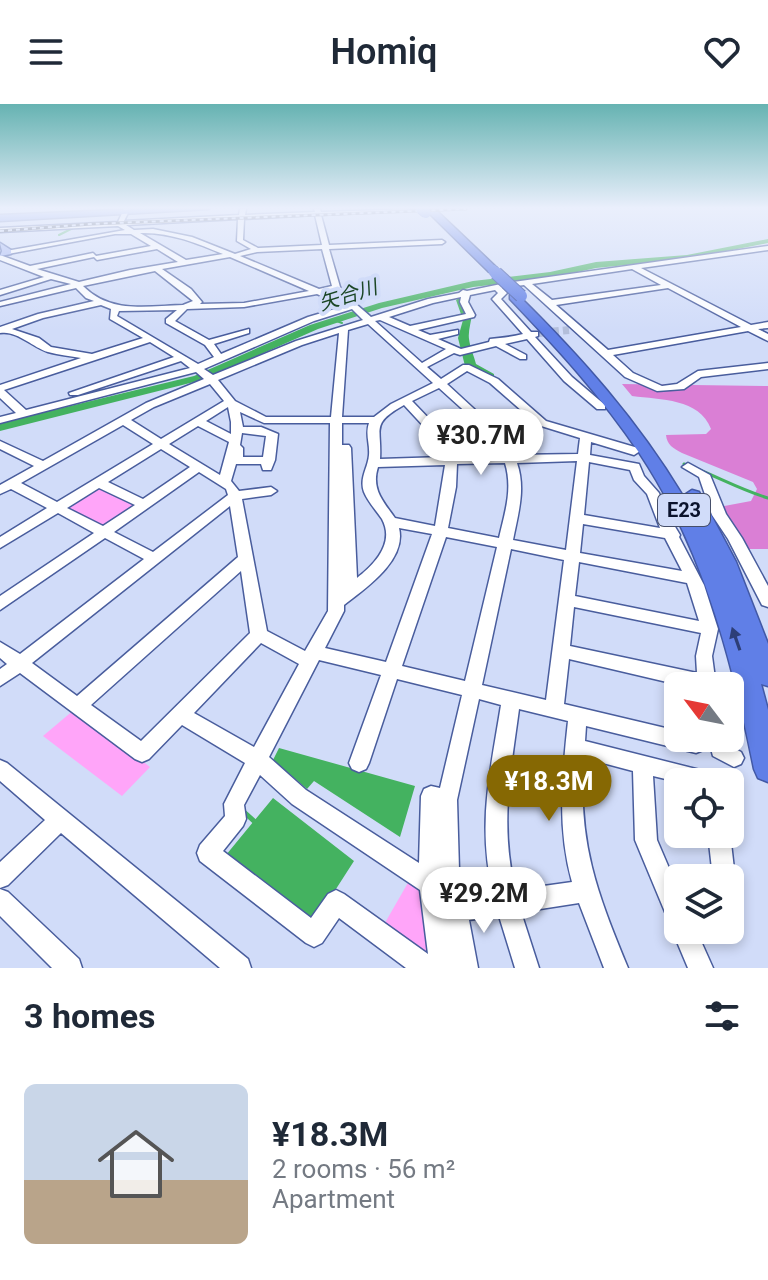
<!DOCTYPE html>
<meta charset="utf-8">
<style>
body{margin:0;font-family:Roboto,"Noto Sans JP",sans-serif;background:#f2f2f3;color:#1f2937;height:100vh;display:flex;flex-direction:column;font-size:30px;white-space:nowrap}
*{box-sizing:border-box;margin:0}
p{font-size:26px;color:#747a83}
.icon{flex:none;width:44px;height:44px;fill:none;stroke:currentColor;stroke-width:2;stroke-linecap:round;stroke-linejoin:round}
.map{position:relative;height:864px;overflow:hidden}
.panel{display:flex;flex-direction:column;background:#fff;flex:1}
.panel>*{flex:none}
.needle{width:52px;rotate:302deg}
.buttons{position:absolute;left:664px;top:568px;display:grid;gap:16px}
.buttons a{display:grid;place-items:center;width:80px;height:80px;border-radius:12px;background:#fff;box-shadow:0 4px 12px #0003;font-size:40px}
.price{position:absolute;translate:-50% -68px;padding:0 18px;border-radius:28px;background:#fff;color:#222;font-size:26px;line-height:52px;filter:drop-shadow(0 2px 4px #0008)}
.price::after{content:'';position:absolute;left:50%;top:48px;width:24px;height:18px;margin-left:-12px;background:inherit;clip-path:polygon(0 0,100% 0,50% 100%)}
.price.current{background:#866803;color:#fff}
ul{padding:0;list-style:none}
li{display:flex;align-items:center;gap:24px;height:200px;padding:0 24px}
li+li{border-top:2px solid #e0e1e3}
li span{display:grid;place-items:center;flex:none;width:224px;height:160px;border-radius:12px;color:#555}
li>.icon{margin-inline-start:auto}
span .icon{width:96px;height:96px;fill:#fffc;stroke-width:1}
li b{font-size:34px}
h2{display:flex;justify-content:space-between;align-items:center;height:96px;padding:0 24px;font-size:34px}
header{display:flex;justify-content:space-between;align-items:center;height:104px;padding:0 24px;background:#fff;font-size:36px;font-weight:600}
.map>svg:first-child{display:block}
.green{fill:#ffa5f9}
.forest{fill:#da7fd5}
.water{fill:#44b260}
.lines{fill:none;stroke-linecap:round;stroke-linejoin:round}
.stream-far2{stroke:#44b260;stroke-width:2}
.stream-far1{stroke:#44b260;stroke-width:3}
.stream{stroke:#44b260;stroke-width:5}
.river{fill:#44b260;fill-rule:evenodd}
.minor-tunnel{stroke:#b3beda;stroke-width:8;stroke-dasharray:8 4;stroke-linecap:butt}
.minor-casing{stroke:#495d9d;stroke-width:3}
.major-casing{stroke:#4259a6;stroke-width:3}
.highway-casing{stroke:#4259a6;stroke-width:3}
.minor{fill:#fff;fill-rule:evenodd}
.major{fill:#a0b2f1;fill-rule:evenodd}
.highway{fill:#607fe7;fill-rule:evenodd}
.rail-casing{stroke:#273049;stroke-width:3}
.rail{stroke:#d1dcf9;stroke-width:2;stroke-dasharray:4;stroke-linecap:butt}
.highway-bridge-far1-casing{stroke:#4259a6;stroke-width:11;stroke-linecap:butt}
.highway-bridge-casing{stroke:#4259a6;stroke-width:14;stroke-linecap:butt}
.highway-bridge-far1{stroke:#607fe7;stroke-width:10}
.highway-bridge{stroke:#607fe7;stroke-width:12}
.oneway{fill:#2d3e77}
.labels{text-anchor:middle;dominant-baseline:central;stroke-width:8;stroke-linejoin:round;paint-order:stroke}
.far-water-label{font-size:20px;font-style:italic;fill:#1b4625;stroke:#d1dcf9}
.shield{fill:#d1dcf9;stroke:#464f6a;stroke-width:2}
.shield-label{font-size:20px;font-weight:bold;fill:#0b132c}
</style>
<header><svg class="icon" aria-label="menu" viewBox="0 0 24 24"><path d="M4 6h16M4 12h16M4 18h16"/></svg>Homiq<svg class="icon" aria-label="heart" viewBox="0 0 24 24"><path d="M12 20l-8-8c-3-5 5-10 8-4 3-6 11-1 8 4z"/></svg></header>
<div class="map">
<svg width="768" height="864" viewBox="0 0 768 864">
<rect width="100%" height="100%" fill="#d1dcf9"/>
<path class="green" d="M96,382L137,402L106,424L64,404Z
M75,605L150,663L122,692L43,632Z
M409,777C432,793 430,829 434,855L382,824Z"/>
<path class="forest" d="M622,280L768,282V445H738L719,403L751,397L757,385L753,378L682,349C673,344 667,341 666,331L706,330L711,325C699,294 661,296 632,292Z"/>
<path class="water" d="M279,644L415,682L400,733L314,677L307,685L273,656Z
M273,694L354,757L316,816L312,817L226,751Z"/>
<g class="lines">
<path class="stream-far2" d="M59,131L75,123
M334,216L342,219"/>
<path class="stream-far1" d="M684,360C713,370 738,385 768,394"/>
<path class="stream" d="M244,708L256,719"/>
<path class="river" d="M768,135V139L687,155L596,164L550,174L473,183L382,204L318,225L202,276L0,327V319L194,272L310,221L379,199L473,177L550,168L596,158L687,151Z
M461,193C480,207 467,219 469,235C470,243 474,252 476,260L494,270V274H486L465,262L458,234L463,216L456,196Z"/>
<path class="minor-tunnel" d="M539,229L569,226"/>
<defs>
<path id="minor" d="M124,105H130L124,117L239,111L240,105H246L245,111L315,108L314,105H320L321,108L417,105L321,111L329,141L442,136L445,138L442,140L329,145L340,183L347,191L343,193L334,187L327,188L356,200L371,213L428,195L459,189L463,186L467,187L506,179L768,142V146L641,164L751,221L768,218V224L758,225L768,230V237L748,227L613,251L633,269L662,282L677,280L698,267L768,259V265L701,273L684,285L657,287L625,273L524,181L502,184L507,189L501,195L531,228H538V232L535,233L572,273L605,301V305H597L564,277L527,235L505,240L526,251V255H520L496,242L460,251L454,249L427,263L441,275L463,261H469L498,275L546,317L638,344L640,347L634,351L591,338L590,351L639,360L644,372L659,389L665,406L680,431L679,433L704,481L718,525L712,552L716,582H684L569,555L564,600L678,627V634H705L703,646L696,649L586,622L585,637L720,671L723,678H678L653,672L657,736L678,785V826H696L713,864H688L672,826L674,822L670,820L635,736L633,667L584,654C577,737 597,789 628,864H604L579,799L521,808L539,864H515L499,812L469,816L478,864H406L339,814L322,839L314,843L306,839L200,757L197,749L200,741L225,712L224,700L245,659L182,621L149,655L142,658L135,655L20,569L0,582V565L7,560L0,554V538L20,550L144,455L105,434L0,506V492L94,429L58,409L0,444V433L47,404L11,385L0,390V381L34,362L0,345V337L43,357L146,299L204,275L196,268L0,319V313L16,309L0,294V281L81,254C71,252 59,251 48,248C32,243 17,226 0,229V223L38,210L94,197L86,194L76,184L0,202V198L71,180L51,175L0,191V186L44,173L0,156V151L30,162L93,149L96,152L151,142L131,130H115L8,150L6,147L125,126L118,122L0,128V124L118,118ZM315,111L322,141L258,144L243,136L244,115ZM238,115L237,137L251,145L235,150L192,133L153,125L134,126L126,121ZM140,129C170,128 196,139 223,150L186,156ZM157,145L178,158L130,166L79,178L37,165L94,153L97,156ZM322,145L332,182L319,185L240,152L257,148ZM230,153L309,187L244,199L200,200L202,198L191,185L162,165ZM632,165L661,181L552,196L532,180ZM155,167L193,197L183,201C146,202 111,210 83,182ZM668,184L741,223L608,246L556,201ZM495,186L498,189L492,195L523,230C511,233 501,234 490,235L489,238L461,245L438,235L458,230V226L430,231L418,226L474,213L475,211L468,198L470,191ZM317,190L345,202L308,213L221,250L214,240L249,229V225L209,236L175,217L187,205L244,203ZM461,193L460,198L466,210L410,222L389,213L433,199ZM101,201L111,205L110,215L143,234L92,250L51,243L39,234L12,225L43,214ZM352,205L363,216L296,237L213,271L204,265L314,217ZM177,206L166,215V219L205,241L214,253L198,260L117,212L119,207ZM380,216L446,245L422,259L375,217ZM368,220L433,279L391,300L374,313H342L348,226ZM339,229L331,313H266L235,297L218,276L302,241ZM150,238L174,253L69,289L70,291H78L181,257L190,264L26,306L4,286ZM467,267L490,279L538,321L580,334L578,350L514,351L497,326L447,280ZM210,280L224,297L161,335L131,316L154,303ZM439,284L481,322L502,352L456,353L437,323L412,297ZM404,301L429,328L444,353L380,355C382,324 370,320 404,301ZM228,303L231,318V330L206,317ZM240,308L264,319H330L328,507L305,547L267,527L242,395L271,391L277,387L271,383L239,387L231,377L236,360H261L263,366H271L275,356L278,330L261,323H243ZM342,319H369C365,331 370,339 369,351C368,364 359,374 364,388C368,398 376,406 382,415C395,439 375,460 357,474L351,344L349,341H342ZM123,321L153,340L57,398L21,379ZM198,322L229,338L220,371L169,340ZM242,329L266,332L263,353H243V344L240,341ZM161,345L190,363L143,395L108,378ZM577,357L566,446L513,436C518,410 526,385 517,359ZM589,358L630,366L634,376L647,390L660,424L584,411ZM505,359C513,385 505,408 499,434L448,424L456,383L457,360ZM445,361L435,422L395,414C383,397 371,385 378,363ZM199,368L226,385L228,391L153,448L114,428ZM99,384L135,401L103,422L67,404ZM230,402L238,453L77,592L32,559ZM583,420L665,434L682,467L580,449ZM399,424L432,430L386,558L325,544L344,507V501C366,484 407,456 399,424ZM446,433L497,443L465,577L402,562ZM511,445L564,456L546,596L482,581ZM579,458L687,479L699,517L575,492ZM241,467L250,529L141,637L91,601ZM574,503L701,529L696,552L697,569L570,542ZM261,539L299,560L254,643L194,609ZM319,556L381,571L349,659L352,665L359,668L366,665L369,659L397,575L462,591L440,684L431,682L424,685L421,692L419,759L306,686L269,653ZM479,595L501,601C490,670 477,719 493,790L465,794L459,766L457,696ZM519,605L568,617C562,672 557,724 572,778L515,786C500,719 510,672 519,605ZM260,671L292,700L420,786L428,850L344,790L336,786L328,790L311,814L223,747L243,722L246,715L244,701Z
M688,359L710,371L726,410L742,434L768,482V503L762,501L728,435L712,411L699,373L682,363Z
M708,634H726L728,641L741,648L744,654L741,660L734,663L713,652Z
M0,656L7,659L248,855L251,864H220L61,729L8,781L0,784V758L45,716L0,677Z
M708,730H730L735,774L732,782L730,783V774H713Z
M0,785L8,788L79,855L82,864H52L0,812Z"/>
<path id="major" d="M0,139L11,146V150L0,152L2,147Z"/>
<path id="highway" d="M137,105H209L0,117V111Z
M430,106H436L497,164V168H489L430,110Z
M510,191H518C581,253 637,316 683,392L692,386L699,388L736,458L768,540V582L761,580L768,606V678L758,674L754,665C732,555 703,445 640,350C602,293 557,244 510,195Z"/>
</defs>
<use href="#minor" class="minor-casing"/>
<use href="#major" class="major-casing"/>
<use href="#highway" class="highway-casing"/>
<use href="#minor" class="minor"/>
<use href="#major" class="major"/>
<use href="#highway" class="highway"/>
<defs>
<path id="rail" d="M0,127L91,120L466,105"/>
</defs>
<use href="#rail" class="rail-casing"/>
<use href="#rail" class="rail"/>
<defs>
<path id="highway-bridge-far1" d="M421,105L426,109
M493,166L498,171"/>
<path id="highway-bridge" d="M496,169L521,192"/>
</defs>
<use href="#highway-bridge-far1" class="highway-bridge-far1-casing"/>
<use href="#highway-bridge" class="highway-bridge-casing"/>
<use href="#highway-bridge-far1" class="highway-bridge-far1"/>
<use href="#highway-bridge" class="highway-bridge"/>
</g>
<defs><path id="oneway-solid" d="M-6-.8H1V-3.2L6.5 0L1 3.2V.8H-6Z" transform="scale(2)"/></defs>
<use class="oneway" href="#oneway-solid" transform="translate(736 535) rotate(-109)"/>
<linearGradient id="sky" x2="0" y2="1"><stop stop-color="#66b3b2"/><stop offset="0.46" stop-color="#eaeffc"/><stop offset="1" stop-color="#eaeffc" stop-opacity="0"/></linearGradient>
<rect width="768" height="226" fill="url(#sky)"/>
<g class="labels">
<g class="far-water-label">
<text transform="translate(348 191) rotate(-17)">矢合川</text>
</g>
<rect class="shield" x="658" y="390" width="52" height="32" rx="6"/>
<g class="shield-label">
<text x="684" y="406">E23</text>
</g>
</g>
</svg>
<div class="buttons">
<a><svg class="needle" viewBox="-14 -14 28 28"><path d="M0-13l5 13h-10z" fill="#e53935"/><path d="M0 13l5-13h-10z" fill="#747a83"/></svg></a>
<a><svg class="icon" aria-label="locate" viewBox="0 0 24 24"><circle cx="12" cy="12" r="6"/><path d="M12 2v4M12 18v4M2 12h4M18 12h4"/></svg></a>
<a><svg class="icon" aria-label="layers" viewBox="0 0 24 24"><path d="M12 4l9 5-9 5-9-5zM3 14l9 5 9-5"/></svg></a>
</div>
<b class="price" style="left:481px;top:373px">¥30.7M</b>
<b class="price current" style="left:549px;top:719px">¥18.3M</b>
<b class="price" style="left:484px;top:831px">¥29.2M</b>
</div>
<section class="panel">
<h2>3 homes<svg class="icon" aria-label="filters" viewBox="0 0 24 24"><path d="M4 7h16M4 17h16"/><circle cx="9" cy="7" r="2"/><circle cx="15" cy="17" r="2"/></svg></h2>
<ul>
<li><span style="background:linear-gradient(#c9d6e8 60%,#b9a48a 0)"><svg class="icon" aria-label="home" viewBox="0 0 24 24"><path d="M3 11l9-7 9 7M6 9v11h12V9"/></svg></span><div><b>¥18.3M</b><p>2 rooms · 56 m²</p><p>Apartment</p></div></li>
</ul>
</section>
